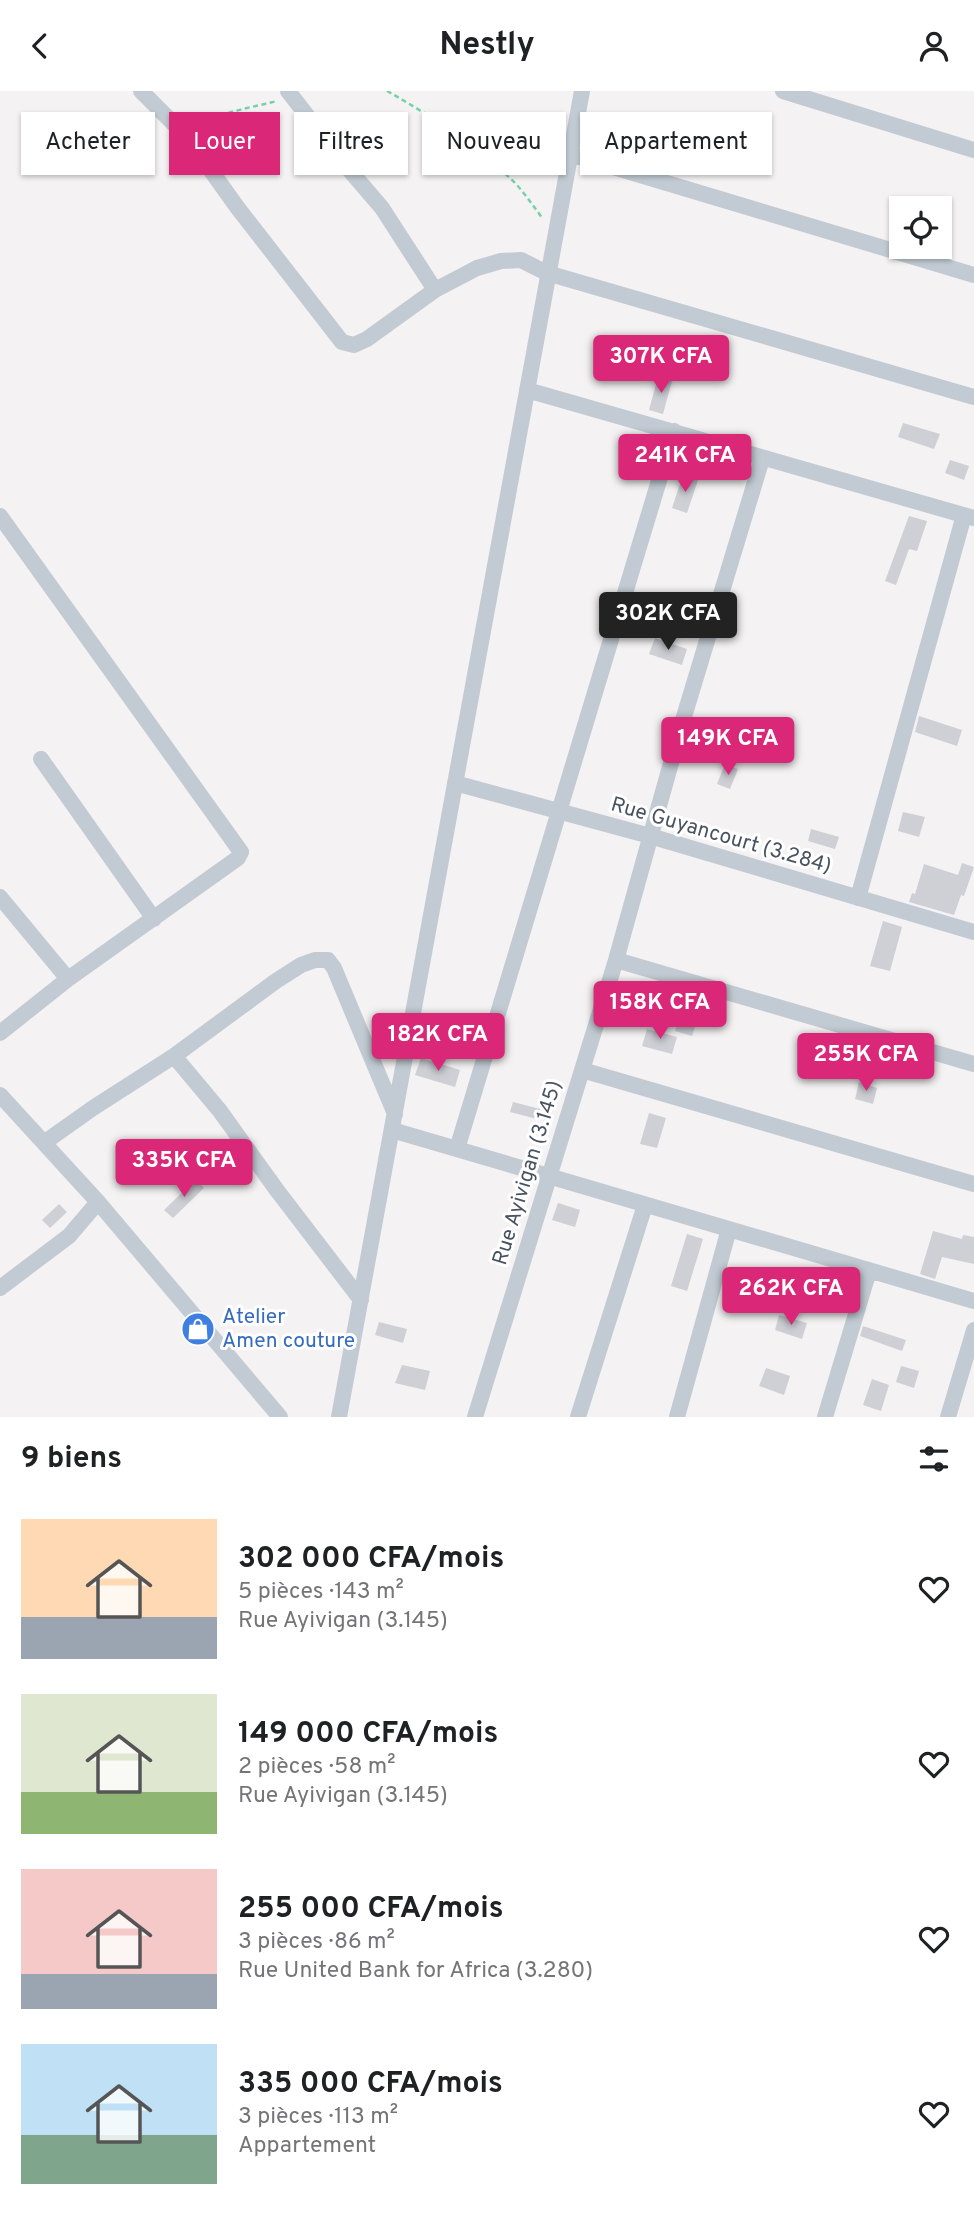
<!DOCTYPE html>
<html lang="fr">
<meta charset="utf-8">
<style>
body{margin:0;font-family:Overpass,sans-serif;background:#f6f6f6;color:#202124;height:100vh;display:flex;flex-direction:column;font-size:26px;white-space:nowrap}
*{box-sizing:border-box;margin:0}
p{font-size:23px;color:#757577}
.icon{flex:none;width:38px;height:38px;fill:none;stroke:currentColor;stroke-width:2;stroke-linecap:round;stroke-linejoin:round}
.map{position:relative;height:1326px;overflow:hidden}
.side{display:flex;flex-direction:column;background:#fff;flex:1}
.side>*{flex:none}
.guide{position:absolute;left:21px;top:21px;width:933px;height:63px;display:flex;gap:14px}
.fabs{position:absolute;left:889px;top:105px;display:grid;gap:14px}
.fabs a{display:grid;place-items:center;width:63px;height:63px;border-radius:0px;background:#fff;box-shadow:0 2px 5px #0004;font-size:35px}
.price{position:absolute;translate:-50% -60px;padding:0 16px;border-radius:7px;background:#db2777;color:#fff;font-size:23px;line-height:46px;filter:drop-shadow(0 2px 4px #0008)}
.price::after{content:'';position:absolute;left:50%;top:42px;width:21px;height:16px;margin-left:-10px;background:inherit;clip-path:polygon(0 0,100% 0,50% 100%)}
.price.current{background:#222;color:#fff}
ul{padding:0;list-style:none}
li{display:flex;align-items:center;gap:21px;height:175px;padding:0 21px}
li span{display:grid;place-items:center;flex:none;width:196px;height:140px;border-radius:0px;color:#555}
li>.icon{margin-inline-start:auto}
span .icon{width:84px;height:84px;fill:#fffc;stroke-width:1}
li b{font-size:30px}
h2{display:flex;justify-content:space-between;align-items:center;height:84px;padding:0 21px;font-size:30px}
.pill{padding:0 24px;border-radius:0px;background:#fff;box-shadow:0 2px 5px #0004;font-size:24px;line-height:63px}
.pill.current{background:#db2777;color:#fff}
header{display:flex;justify-content:space-between;align-items:center;height:91px;padding:0 21px;background:#fff;font-size:32px;font-weight:700}
.map>svg:first-child{display:block}
.building{fill:#ced0d6}
.lines{fill:none;stroke-linecap:round;stroke-linejoin:round}
.path{stroke:#77d0ab;stroke-width:2.5;stroke-dasharray:5 3.5;stroke-linecap:butt}
.minor{stroke:#c2cbd3;stroke-width:16}
.labels{text-anchor:middle;dominant-baseline:central;stroke-width:6;stroke-linejoin:round;paint-order:stroke}
.street-label{font-size:21px;fill:#495360;stroke:#fff}
.shop-label{font-size:21px;fill:#366cbe;stroke:#fff;text-anchor:start}
</style>
<header><svg class="icon" aria-label="back" viewBox="0 0 24 24"><path d="M15 5l-7 7 7 7"/></svg>Nestly<svg class="icon" aria-label="person" viewBox="0 0 24 24"><circle cx="12" cy="8" r="4"/><path d="M4 21q1-7 8-7t8 7"/></svg></header>
<div class="map">
<svg width="974" height="1326" viewBox="0 0 974 1326">
<rect width="100%" height="100%" fill="#f4f2f2"/>
<path class="building" d="M658,286L672,290L663,323L649,319Z
M903,332L940,343L934,358L898,346Z
M950,369L969,375L964,389L945,382Z
M683,384L698,389L687,422L672,417Z
M909,425L927,430L917,460L909,458L896,494L885,490Z
M655,547L687,558L682,574L649,563Z
M919,625L962,639L957,655L915,641Z
M725,673L738,678L730,698L717,693Z
M903,721L925,726L919,746L898,740Z
M811,738L839,746L835,758L808,750Z
M962,772L974,776L964,805L961,804L954,824L909,811L912,802L915,803L924,773L958,784Z
M883,830L902,836L890,880L870,875Z
M685,909L702,914L692,945L675,940Z
M647,938L677,946L672,963L642,955Z
M421,967L460,979L455,996L415,984Z
M859,991L877,997L873,1013L855,1008Z
M513,1011L540,1018L537,1028L510,1021Z
M649,1022L666,1027L657,1057L640,1053Z
M196,1088L204,1097L173,1127L164,1119Z
M558,1112L580,1119L575,1136L552,1129Z
M59,1113L67,1121L50,1137L42,1129Z
M933,1140L962,1148L963,1144L974,1146V1173L942,1166L935,1188L920,1183Z
M687,1143L703,1148L687,1200L671,1195Z
M779,1224L807,1232L802,1248L775,1239Z
M379,1231L407,1238L403,1252L375,1244Z
M863,1235L906,1249L902,1260L860,1245Z
M402,1274L430,1280L425,1299L395,1292Z
M901,1275L919,1280L914,1297L896,1291Z
M766,1277L790,1285L784,1304L759,1295Z
M872,1288L889,1294L881,1320L863,1314Z"/>
<g class="lines">
<path class="path" d="M387,0C433,26 479,56 516,93C526,104 534,116 543,128
M198,37C220,20 251,17 277,10"/>
<path class="minor" d="M141,0L187,46L237,116L342,251L354,254L367,248L435,199L477,177L501,170L521,169L547,182L974,306
M288,0L346,75L382,117L435,199
M783,0L974,59
M570,63L974,184
M527,299L974,427
M0,425L241,761L238,767L68,888L0,942
M41,668L154,828
M455,692L650,745L974,841
M0,806L68,888
M858,807L964,424
M616,869L974,973
M174,965L220,1020L276,1098L361,1209
M582,979L974,1093
M0,1004L98,1111L280,1326
M392,1039L974,1210
M45,1051L93,1017L174,965L276,890L301,874L315,869H328L334,877L395,1023
M457,1058L674,340
M0,1197L69,1145L98,1111
M339,1326L582,0
M475,1326L616,869L683,629L762,368
M578,1326L645,1114
M677,1326L729,1138
M825,1326L869,1180
M948,1326L974,1239"/>
</g>
<defs>
<symbol id="shop-disc" viewBox="-11 -11 22 22"><circle r="9.5" fill="#3f7fe0" stroke="#fff"/><path d="M-5-2.5h2.3a2.7 3.5 0 0 1 5.4 0H5L5.5 6h-11ZM-1.5-2.5h3a1.5 2.3 0 0 0-3 0Z" fill="#fff"/></symbol>
</defs>
<g fill-rule="evenodd">
<use href="#shop-disc" x="179" y="1219" width="38" height="38"/>
</g>
<g class="labels">
<g class="street-label">
<text transform="translate(721 745) rotate(16)">Rue Guyancourt (3.284)</text>
<text transform="translate(528 1082) rotate(-73)">Rue Ayivigan (3.145)</text>
</g>
<g class="shop-label">
<text x="222" y="1226">Atelier<tspan x="222" dy="24">Amen couture</tspan></text>
</g>
</g>
</svg>
<div class="fabs">
<a><svg class="icon" aria-label="locate" viewBox="0 0 24 24"><circle cx="12" cy="12" r="6"/><path d="M12 2v4M12 18v4M2 12h4M18 12h4"/></svg></a>
</div>
<b class="price" style="left:661px;top:304px">307K CFA</b>
<b class="price" style="left:685px;top:403px">241K CFA</b>
<b class="price current" style="left:668px;top:561px">302K CFA</b>
<b class="price" style="left:728px;top:686px">149K CFA</b>
<b class="price" style="left:660px;top:950px">158K CFA</b>
<b class="price" style="left:438px;top:982px">182K CFA</b>
<b class="price" style="left:866px;top:1002px">255K CFA</b>
<b class="price" style="left:184px;top:1108px">335K CFA</b>
<b class="price" style="left:791px;top:1236px">262K CFA</b>
<div class="guide">
<a class="pill">Acheter</a>
<a class="pill current">Louer</a>
<a class="pill">Filtres</a>
<a class="pill">Nouveau</a>
<a class="pill">Appartement</a>
</div>
</div>
<section class="side">
<h2>9 biens<svg class="icon" aria-label="filters" viewBox="0 0 24 24"><path d="M4 7h16M4 17h16"/><circle cx="9" cy="7" r="2"/><circle cx="15" cy="17" r="2"/></svg></h2>
<ul>
<li><span style="background:linear-gradient(#ffd9b3 70%,#9aa5b1 0)"><svg class="icon" aria-label="home" viewBox="0 0 24 24"><path d="M3 11l9-7 9 7M6 9v11h12V9"/></svg></span><div><b>302 000 CFA/mois</b><p>5 pièces · 143 m²</p><p>Rue Ayivigan (3.145)</p></div><svg class="icon" aria-label="heart" viewBox="0 0 24 24"><path d="M12 20l-8-8c-3-5 5-10 8-4 3-6 11-1 8 4z"/></svg></li>
<li><span style="background:linear-gradient(#dfe7d0 70%,#8fb573 0)"><svg class="icon" aria-label="home" viewBox="0 0 24 24"><path d="M3 11l9-7 9 7M6 9v11h12V9"/></svg></span><div><b>149 000 CFA/mois</b><p>2 pièces · 58 m²</p><p>Rue Ayivigan (3.145)</p></div><svg class="icon" aria-label="heart" viewBox="0 0 24 24"><path d="M12 20l-8-8c-3-5 5-10 8-4 3-6 11-1 8 4z"/></svg></li>
<li><span style="background:linear-gradient(#f6c9c9 75%,#9aa5b1 0)"><svg class="icon" aria-label="home" viewBox="0 0 24 24"><path d="M3 11l9-7 9 7M6 9v11h12V9"/></svg></span><div><b>255 000 CFA/mois</b><p>3 pièces · 86 m²</p><p>Rue United Bank for Africa (3.280)</p></div><svg class="icon" aria-label="heart" viewBox="0 0 24 24"><path d="M12 20l-8-8c-3-5 5-10 8-4 3-6 11-1 8 4z"/></svg></li>
<li><span style="background:linear-gradient(#bfe0f5 65%,#7fa58c 0)"><svg class="icon" aria-label="home" viewBox="0 0 24 24"><path d="M3 11l9-7 9 7M6 9v11h12V9"/></svg></span><div><b>335 000 CFA/mois</b><p>3 pièces · 113 m²</p><p>Appartement</p></div><svg class="icon" aria-label="heart" viewBox="0 0 24 24"><path d="M12 20l-8-8c-3-5 5-10 8-4 3-6 11-1 8 4z"/></svg></li>
</ul>
</section>
